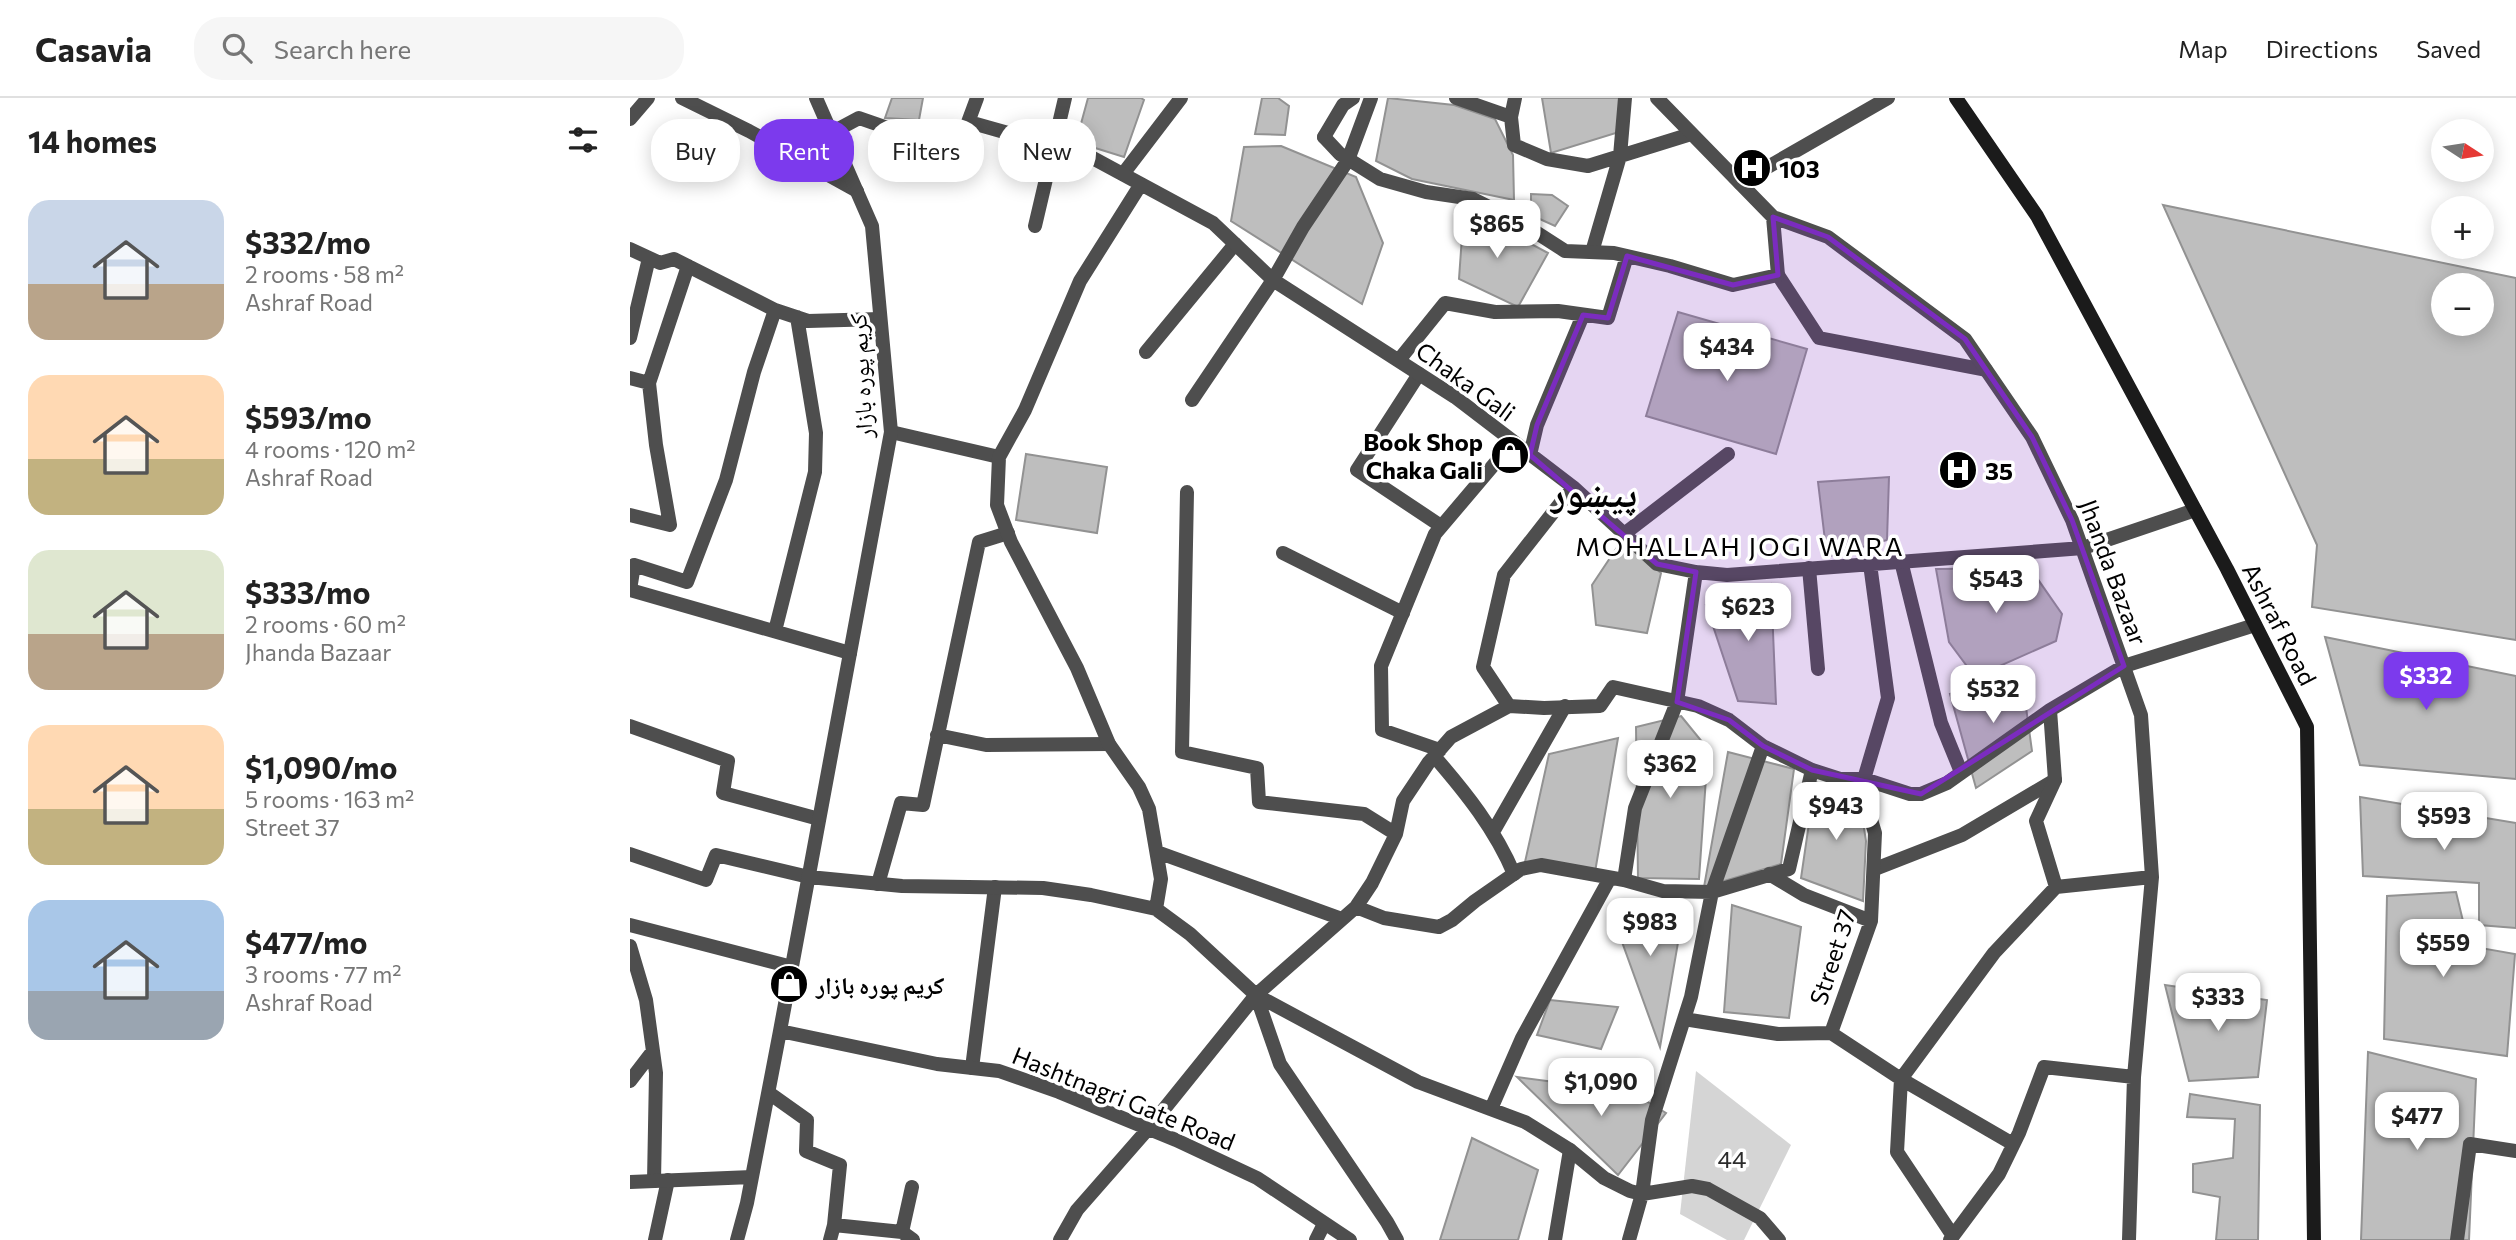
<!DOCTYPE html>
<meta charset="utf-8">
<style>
body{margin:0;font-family:Commissioner,"Noto Naskh Arabic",sans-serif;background:#f6f6f6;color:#222;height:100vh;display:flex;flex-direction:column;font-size:26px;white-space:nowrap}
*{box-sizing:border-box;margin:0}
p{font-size:23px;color:#767676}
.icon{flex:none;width:38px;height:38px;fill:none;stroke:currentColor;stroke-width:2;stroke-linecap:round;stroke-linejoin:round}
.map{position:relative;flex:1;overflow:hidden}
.panel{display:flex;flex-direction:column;background:#fff;width:630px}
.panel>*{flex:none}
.banner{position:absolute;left:21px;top:21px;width:665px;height:63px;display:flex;gap:14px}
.needle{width:46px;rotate:102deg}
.controls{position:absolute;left:1801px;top:21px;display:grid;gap:14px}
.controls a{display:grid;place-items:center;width:63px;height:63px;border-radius:50%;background:#fff;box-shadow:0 4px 18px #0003;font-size:35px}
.price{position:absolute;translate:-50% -60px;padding:0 16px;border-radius:14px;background:#fff;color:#222;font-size:23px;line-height:46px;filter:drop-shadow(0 2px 4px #0008)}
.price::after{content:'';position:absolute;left:50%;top:42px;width:21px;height:16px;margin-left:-10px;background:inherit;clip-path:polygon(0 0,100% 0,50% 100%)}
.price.active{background:#7c3aed;color:#fff}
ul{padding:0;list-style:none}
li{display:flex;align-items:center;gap:21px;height:175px;padding:0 28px}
li span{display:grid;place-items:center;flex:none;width:196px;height:140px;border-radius:21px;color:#555}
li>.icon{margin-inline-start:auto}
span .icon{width:84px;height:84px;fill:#fffc;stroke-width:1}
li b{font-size:30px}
h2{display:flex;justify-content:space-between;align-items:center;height:84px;padding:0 28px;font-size:30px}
.chip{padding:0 24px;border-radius:28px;background:#fff;box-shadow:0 4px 18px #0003;font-size:24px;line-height:63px}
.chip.active{background:#7c3aed;color:#fff}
header{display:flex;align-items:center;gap:42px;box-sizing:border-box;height:98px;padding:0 35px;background:#fff;border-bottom:2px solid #e0e0e0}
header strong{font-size:33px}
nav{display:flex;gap:38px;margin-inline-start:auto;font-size:24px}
.search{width:490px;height:63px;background:#f6f6f6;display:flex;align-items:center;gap:18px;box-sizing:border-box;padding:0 24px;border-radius:28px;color:#767676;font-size:26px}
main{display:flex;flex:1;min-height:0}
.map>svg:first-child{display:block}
.green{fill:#d5d5d5}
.building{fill:#bebebe;stroke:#929292;stroke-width:2;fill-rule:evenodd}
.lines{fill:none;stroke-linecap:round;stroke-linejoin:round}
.lane{stroke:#4e4e4e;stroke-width:14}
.street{stroke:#4e4e4e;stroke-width:14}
.secondary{stroke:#1b1b1b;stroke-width:14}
.marked{fill:#7b2cbf;fill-opacity:0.2;stroke:#7b2cbf;stroke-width:5;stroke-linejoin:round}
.labels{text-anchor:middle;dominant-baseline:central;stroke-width:7;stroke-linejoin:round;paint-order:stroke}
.poi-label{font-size:24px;font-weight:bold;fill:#000;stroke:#fff;text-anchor:start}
.street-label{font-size:24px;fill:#000;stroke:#fff}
.park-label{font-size:24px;fill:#2c2c2c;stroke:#fff}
.neighbourhood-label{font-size:26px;letter-spacing:2px;fill:#000;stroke:#fff}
.town-label{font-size:38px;font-weight:bold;fill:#000;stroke:#fff}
</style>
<header>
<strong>Casavia</strong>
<div class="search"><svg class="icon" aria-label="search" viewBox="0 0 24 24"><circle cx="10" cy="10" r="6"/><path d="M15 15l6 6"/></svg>Search here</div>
<nav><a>Map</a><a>Directions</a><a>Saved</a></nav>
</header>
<main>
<section class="panel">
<h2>14 homes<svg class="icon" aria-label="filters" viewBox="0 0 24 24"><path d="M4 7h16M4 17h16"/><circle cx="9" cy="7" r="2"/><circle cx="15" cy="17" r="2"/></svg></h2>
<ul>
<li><span style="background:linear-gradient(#c9d6e8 60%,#b9a48a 0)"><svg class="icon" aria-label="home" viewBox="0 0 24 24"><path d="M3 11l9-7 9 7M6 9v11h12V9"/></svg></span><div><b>$332/mo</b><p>2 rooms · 58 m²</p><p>Ashraf Road</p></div></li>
<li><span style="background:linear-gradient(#ffd9b3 60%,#c2b280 0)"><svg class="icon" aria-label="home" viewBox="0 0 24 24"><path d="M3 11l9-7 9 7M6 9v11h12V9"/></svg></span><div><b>$593/mo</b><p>4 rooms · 120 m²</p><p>Ashraf Road</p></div></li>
<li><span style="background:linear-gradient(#dfe7d0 60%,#b9a48a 0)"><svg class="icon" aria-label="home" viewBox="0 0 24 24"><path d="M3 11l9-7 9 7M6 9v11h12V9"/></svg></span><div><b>$333/mo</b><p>2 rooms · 60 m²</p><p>Jhanda Bazaar</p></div></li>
<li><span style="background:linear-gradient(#ffd9b3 60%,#c2b280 0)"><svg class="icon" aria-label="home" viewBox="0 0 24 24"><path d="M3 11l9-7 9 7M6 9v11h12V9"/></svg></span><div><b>$1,090/mo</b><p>5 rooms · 163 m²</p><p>Street 37</p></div></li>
<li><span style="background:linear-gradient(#a9c7e8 65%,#9aa5b1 0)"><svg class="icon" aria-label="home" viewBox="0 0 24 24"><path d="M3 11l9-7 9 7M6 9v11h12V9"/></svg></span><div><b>$477/mo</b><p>3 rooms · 77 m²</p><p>Ashraf Road</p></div></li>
</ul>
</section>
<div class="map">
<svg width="1886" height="1142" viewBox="0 0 1886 1142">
<rect width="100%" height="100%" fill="#fff"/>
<path class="green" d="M1066,973L1161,1047L1114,1142H1097L1050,1116Z"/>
<path class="building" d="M262,0H293L289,22L255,20Z
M458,0H511L514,2L494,59L446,44Z
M632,0H648L659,8L655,37L625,36Z
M758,0L824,7L865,21L883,57L884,102L782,81L746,63Z
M912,0H991L989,34L921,55Z
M651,48L726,79L753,145L732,206L601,123L614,49Z
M901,96L922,97L938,108L925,128L901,117Z
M1533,107L1886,180V542L1682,509L1687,447ZM1813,187H1852V226H1813Z
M834,110L918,155L888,209L829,181Z
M1048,214L1177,251L1146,356L1016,318Z
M396,356L477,369L467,435L386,422Z
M1259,379L1257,442L1197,459L1188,384Z
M992,442L1031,475L1017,535L966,527L962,487Z
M1400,470L1432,516L1426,543L1345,579L1319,544L1306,471Z
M1141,486L1146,606L1108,603L1076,507Z
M1695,539L1886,578V681L1730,667Z
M1391,573L1402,653L1346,690L1320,596Z
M1051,618L1078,651L1069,781L1008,780L1006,629Z
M988,640L965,774L895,764L919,656Z
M1098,654L1164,671L1151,766L1074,789Z
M1185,684L1229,698L1236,743L1233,803L1171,780Z
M1730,699L1886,725V830L1849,827V785L1733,778Z
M1826,794L1839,848L1885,856L1877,958L1754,941L1757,798Z
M1014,804L1050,833L1030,949L983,819Z
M1102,807L1171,829L1159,920L1094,914Z
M1535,887L1637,902L1628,979L1559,983Z
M920,902L988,909L971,951L907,937Z
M1738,954L1846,981L1839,1142H1731Z
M887,979L1001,994L1036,1015L988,1077Z
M1560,996L1630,1007L1628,1142H1586L1590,1099L1563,1094V1066L1603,1060L1605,1021L1557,1019Z
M842,1040L908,1072L888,1142H810Z"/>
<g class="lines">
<path class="lane" d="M52,0L119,33L227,93
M826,0L881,19L884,47L917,61L958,68L1061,36
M881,19L885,0
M0,21L18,0
M694,39L713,7L723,0
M493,76L551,0
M1110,85L1258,0
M405,128L435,0
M0,151L30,165L44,161L145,212L178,223L250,221
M962,154L990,58L995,0
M1148,177L1189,240L1356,272
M0,240L19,160
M516,254L605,146
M789,276L727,372L811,428
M0,280L19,285
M261,334L369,359
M0,417L40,427L26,347L19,285L58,168
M994,436L1098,356
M1453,450L1565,412
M653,455L773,515
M1271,463L1311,625L1331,674
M1179,470L1188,571
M0,492L4,467L57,484L96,382L124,274L145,212
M0,492L220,555
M145,533L185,374L186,335L167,219
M1494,568L1625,527
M0,628L98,663L93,695L189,721
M307,637L356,647L479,646
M804,658C836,695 865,731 884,776
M863,734L935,608
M0,756L76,782L86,757L179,779
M1245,771L1332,737L1425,682
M248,786L271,705L293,707L349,444L378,435
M0,827L162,869
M0,848L16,902L26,975L24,1083
M342,970L365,789
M0,983L23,953
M139,995L177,1022L176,1053L210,1067L204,1127L272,1134
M282,1089L272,1134L283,1142
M25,1142L38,1082
M200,1142L204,1127
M686,1142L694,1126
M925,1142L940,1052
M1827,1142L1840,1046L1886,1053"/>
<path class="street" d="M1027,0L1143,119L1198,139L1335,241L1402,339L1442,422L1511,617L1522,779L1504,979L1499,1142
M339,24L459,58L583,125L643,182L825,299L943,389L1027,466L1066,474L1097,477L1453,450
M201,35L229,20L327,54L347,0
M694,39L710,56L750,81L796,94L843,101L893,126L935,153L984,155L1040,168L1103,187L1148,177L1143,119
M511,86L450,183L395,312L369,359L367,407L381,444L447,570L479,646L509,689L519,711L531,781L526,811
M769,262L815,205L865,214L928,213L978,220L997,158
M562,302L643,182L673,129L718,62L741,0
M900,357L907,327L953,217
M557,394L552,654L627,670L629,704L734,716L766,736
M879,608L853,569L874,477L943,389
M810,652L752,632L751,568L805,436L883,344
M527,754L712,821
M1139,776L1174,797L1241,823
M179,779L272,788L413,790L461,797L526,811L560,836L626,897L788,984L895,1024L940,1052L974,1080L1000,1093L1012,1096L1062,1088L1078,1091L1130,1120L1149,1142
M994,782L1005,710L1047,604L1066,474
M1426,789L1406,723L1425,682L1420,612L1494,568
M726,809L754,820L809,829L822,822L845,803L891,771L911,767L994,782L1033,793L1082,794L1159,771L1182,672
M626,897L650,966L757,1124L767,1142
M1054,921L1148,936L1201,935L1271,981L1267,1054L1323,1138
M150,933L307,966L369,973L429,994L546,1042L627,1080L720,1142
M1201,935L1241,823L1245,735L1236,705L1234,681L1258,600L1240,466
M861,1011L892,940L980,780
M1383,1046L1271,981L1364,855L1426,789L1522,779
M0,1084L122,1079
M107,1142L117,1105L150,933L261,334L242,128L186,0
M430,1142L447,1112L518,1031L626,897L726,809L742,785L766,736L773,703L799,664L821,639L879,608L914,610L970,608L983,589L1068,608L1099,622L1133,648L1182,672L1210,681H1234L1280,696H1291L1317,685L1420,612
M999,1142L1012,1096L1022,1022L1061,899L1082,794L1133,648
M1320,1142L1369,1076L1389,1035L1414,969L1504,979"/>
<path class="secondary" d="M1326,0L1407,118L1597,471L1677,629L1684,1142"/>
</g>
<path class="marked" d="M1143,119L1198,139L1335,241L1402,339L1442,422L1494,568L1291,696L1182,672L1133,648L1099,622L1047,604L1066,474L1027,466L900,357L907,327L953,217L978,220L997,158L1103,187L1148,177Z"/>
<defs>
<symbol id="hospital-disc" viewBox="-11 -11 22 22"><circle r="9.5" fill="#000" stroke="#fff"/><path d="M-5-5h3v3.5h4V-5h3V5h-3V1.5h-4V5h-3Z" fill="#fff"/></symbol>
<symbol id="shop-disc" viewBox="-11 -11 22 22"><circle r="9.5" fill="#000" stroke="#fff"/><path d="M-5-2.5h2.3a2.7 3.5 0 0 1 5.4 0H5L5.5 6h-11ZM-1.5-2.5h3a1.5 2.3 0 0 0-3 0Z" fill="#fff"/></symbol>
</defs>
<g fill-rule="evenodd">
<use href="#hospital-disc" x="1100" y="48" width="44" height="44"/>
<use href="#shop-disc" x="858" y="335" width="44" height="44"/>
<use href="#hospital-disc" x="1306" y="350" width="44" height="44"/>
<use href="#shop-disc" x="137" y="864" width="44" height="44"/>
</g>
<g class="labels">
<g class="poi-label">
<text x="1149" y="70">103</text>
<text x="853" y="343" text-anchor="end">Book Shop<tspan x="853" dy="28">Chaka Gali</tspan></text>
<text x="1355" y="372">35</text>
<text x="186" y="886">کریم پورہ بازار</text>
</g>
<g class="street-label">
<text transform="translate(230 278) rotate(-93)">کریم پورہ بازار</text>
<text transform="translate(836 283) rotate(36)">Chaka Gali</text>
<text transform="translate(1484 474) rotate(70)">Jhanda Bazaar</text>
<text transform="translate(1650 526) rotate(63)">Ashraf Road</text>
<text transform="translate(1202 859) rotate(-72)">Street 37</text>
<text transform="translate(494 1000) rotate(22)">Hashtnagri Gate Road</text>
</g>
<g class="park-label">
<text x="1102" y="1060">44</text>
</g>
<g class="neighbourhood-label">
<text x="1110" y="447">MOHALLAH JOGI WARA</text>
</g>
<g class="town-label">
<text x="964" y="393">پيښور</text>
</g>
</g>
</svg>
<div class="controls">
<a><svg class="needle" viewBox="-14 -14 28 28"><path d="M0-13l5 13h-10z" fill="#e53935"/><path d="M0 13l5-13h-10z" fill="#767676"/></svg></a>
<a>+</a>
<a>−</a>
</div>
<b class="price" style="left:867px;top:162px">$865</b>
<b class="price" style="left:1097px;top:285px">$434</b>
<b class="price" style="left:1366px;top:517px">$543</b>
<b class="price" style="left:1118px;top:545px">$623</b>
<b class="price active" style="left:1796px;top:614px">$332</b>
<b class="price" style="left:1363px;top:627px">$532</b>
<b class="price" style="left:1040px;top:702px">$362</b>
<b class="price" style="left:1206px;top:744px">$943</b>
<b class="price" style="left:1814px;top:754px">$593</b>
<b class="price" style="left:1020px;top:860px">$983</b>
<b class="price" style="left:1813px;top:881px">$559</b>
<b class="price" style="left:1588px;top:935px">$333</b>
<b class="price" style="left:971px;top:1020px">$1,090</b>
<b class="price" style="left:1787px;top:1054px">$477</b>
<div class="banner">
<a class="chip">Buy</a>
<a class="chip active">Rent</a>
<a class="chip">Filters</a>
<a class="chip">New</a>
</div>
</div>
</main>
